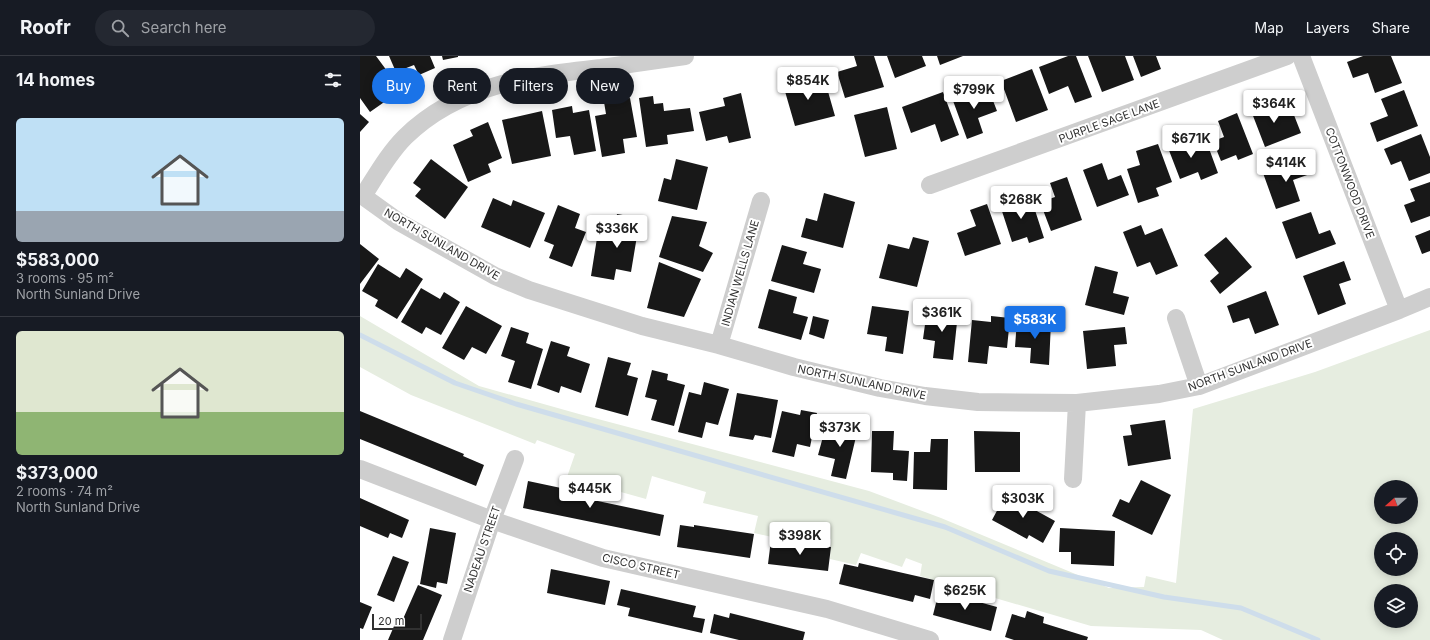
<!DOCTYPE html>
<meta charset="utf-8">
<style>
body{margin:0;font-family:Inter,sans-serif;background:#242831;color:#f1f3f6;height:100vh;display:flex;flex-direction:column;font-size:15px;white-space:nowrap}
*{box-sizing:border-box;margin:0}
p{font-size:13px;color:#9ea1a6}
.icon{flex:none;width:22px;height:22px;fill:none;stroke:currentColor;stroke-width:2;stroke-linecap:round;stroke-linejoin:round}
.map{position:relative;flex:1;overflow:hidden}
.panel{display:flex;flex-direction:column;background:#171b24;width:360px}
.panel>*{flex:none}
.hud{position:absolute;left:12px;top:12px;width:380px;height:36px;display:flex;gap:8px}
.needle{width:26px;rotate:249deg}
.fabs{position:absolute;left:1014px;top:424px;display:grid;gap:8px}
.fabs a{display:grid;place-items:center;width:44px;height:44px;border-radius:50%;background:#171b24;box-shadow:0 2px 10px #0003;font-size:20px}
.scale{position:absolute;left:12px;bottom:10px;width:50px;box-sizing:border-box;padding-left:4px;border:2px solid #313131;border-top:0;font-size:11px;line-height:14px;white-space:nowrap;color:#313131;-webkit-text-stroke:3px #fff;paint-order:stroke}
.price{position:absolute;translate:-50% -34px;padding:0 9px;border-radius:4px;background:#fff;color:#222;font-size:13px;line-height:26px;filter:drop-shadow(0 1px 2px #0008)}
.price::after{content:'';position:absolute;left:50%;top:24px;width:12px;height:9px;margin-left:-6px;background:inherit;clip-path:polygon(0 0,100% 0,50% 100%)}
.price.on{background:#1a73e8;color:#fff}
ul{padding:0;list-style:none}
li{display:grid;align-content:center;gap:8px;height:212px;padding:0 16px}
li+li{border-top:1px solid #363941}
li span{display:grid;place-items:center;height:124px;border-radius:6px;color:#555}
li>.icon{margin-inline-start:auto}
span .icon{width:72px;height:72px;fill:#fffc;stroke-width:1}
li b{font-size:17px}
h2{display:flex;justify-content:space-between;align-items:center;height:48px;padding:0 16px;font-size:17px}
.tag{padding:0 14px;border-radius:18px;background:#171b24;box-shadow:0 2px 10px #0003;font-size:14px;line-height:36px}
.tag.on{background:#1a73e8;color:#fff}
header{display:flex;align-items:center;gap:24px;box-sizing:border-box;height:56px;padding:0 20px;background:#171b24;border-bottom:1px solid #363941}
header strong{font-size:19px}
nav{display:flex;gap:22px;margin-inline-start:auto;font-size:14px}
.search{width:280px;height:36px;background:#242831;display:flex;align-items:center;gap:10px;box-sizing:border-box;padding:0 14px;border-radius:22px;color:#9ea1a6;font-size:15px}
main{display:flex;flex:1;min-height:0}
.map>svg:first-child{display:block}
.green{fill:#e6ede0;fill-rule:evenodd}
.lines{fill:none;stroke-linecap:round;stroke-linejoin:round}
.stream{stroke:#ceddeb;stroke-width:5}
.building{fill:#181818}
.minor{stroke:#cecece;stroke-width:18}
.labels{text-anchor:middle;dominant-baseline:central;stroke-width:4;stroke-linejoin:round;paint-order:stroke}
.street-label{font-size:11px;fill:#313131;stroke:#fff}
</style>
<header>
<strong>Roofr</strong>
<div class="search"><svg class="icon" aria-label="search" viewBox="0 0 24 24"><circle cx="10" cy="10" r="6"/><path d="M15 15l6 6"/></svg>Search here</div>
<nav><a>Map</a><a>Layers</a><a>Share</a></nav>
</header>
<main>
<section class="panel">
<h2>14 homes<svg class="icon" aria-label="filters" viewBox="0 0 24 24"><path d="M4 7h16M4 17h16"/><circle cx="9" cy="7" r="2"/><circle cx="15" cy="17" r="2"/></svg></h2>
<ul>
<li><span style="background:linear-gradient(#bfe0f5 75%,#9aa5b1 0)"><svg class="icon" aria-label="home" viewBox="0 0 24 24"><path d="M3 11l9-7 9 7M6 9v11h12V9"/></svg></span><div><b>$583,000</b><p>3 rooms · 95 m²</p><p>North Sunland Drive</p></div></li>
<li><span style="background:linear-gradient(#dfe7d0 65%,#8fb573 0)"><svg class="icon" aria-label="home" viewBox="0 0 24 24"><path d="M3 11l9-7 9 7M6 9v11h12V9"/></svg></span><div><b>$373,000</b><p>2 rooms · 74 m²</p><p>North Sunland Drive</p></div></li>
</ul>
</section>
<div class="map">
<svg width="1070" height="584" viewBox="0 0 1070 584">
<rect width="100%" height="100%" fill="#fff"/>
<path class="green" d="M0,260L119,330L219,358L509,435L581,462L749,532L784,531L786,520L816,527L833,353L955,316L1070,274V584H863L841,574L731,570L560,520L562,508L546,502L542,511L501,497L496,509L470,503L471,483L416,469L412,481L394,477L398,460L343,447L346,436L292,420L286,443L207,421L215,398L177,384L175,388L51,339L0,311ZM1021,431H1051V461H1021ZM1021,483H1051V513H1021ZM1021,535H1051V565H1021Z"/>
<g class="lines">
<path class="stream" d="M0,279L95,327L156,348L585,471L689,515L804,541L881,552L958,584"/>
</g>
<path class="building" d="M0,0H16L33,23L22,31L30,42L10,56L0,42Z
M29,0H70L75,12L59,19L54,9L36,16Z
M82,0H98V1L83,4Z
M494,0H514L524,31L485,42L477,16L497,10Z
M527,0H562L566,10L535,22Z
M577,0H603L580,9Z
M708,0H716L732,41L715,47L708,30L689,38L679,11Z
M728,0H765L774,24L742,36Z
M773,0H796L801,13L781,21Z
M1003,0H1031L1042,27L1015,37L1008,17L993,22L987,6Z
M672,13L688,54L656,66L641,25Z
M439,21L442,31L465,25L475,60L435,70L422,25Z
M627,29L637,55L618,62L623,77L607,83L592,42Z
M1044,34L1058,70L1017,86L1010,67L1028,60L1021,43Z
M583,36L599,79L581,86L575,68L551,77L542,51Z
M381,37L391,82L369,87L367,80L346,85L339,56L365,50L363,42Z
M293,40L294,48L303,47L304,55L330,52L334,75L307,79L308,88L286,91L279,42Z
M270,42L277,81L263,83L265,97L242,101L235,60L246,58L244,46Z
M908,45L914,61L932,54L941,77L905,91L890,52Z
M212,50L213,57L229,54L236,95L214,99L210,80L196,82L192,54Z
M527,51L537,93L505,101L494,59Z
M182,55L191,100L152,108L142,64Z
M877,57L893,98L878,104L876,99L861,105L853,85L864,81L858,65Z
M0,58L9,66L0,76Z
M128,66L142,102L128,108L131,116L108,126L93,89L113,80L110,74Z
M822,78L828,94L847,87L858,117L841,124L838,116L820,123L805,84Z
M1061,78L1070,101V117L1049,125L1041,105L1031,109L1024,93Z
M798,88L812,126L796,132L799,140L778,147L767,113L780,109L776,95Z
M945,102L950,118L933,124L940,145L916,153L903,117Z
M71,103L108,131L85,163L55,140L61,133L53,127Z
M316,103L348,111L337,154L298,145L304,122L311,124Z
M742,107L748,124L761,119L769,139L737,151L723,114Z
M707,121L722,164L691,175L680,146L695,141L690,127Z
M1070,126V160L1051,167L1044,149L1055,145L1050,133Z
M464,137L495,146L483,192L441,181L446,162L457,165Z
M654,137L659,153L673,148L684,182L669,187L667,181L652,186L638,143Z
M133,142L151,150L153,144L185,157L170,192L121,171Z
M627,148L641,188L605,200L597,177L616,170L610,154Z
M198,149L220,158L215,172L226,176L212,211L189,202L194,189L184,185Z
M951,156L959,178L970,174L976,188L936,203L922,166Z
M257,158L280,162L271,216L256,213L254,224L231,220L237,182L252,185Z
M312,160L347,166L339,190L353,197L343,216L299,201Z
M781,169L785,179L802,172L818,210L796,219L790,206L777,211L763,176Z
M1070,174V195L1062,198L1055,180Z
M553,181L569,185L557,231L519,222L528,188L549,193Z
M866,181L892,211L860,238L850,225L859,217L844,199Z
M0,188L19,203L0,228Z
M422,189L447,196L443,208L461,213L454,237L411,225Z
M984,205L991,224L979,228L986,248L958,259L943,220Z
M299,206L341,223L324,261L287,252Z
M18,208L40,222L46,212L63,223L37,263L15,250L18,244L2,235Z
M735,210L758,216L753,237L769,241L764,259L725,249Z
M61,232L80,243L84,236L100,246L81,279L66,271L62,278L41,266Z
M409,233L437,241L433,257L448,261L441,284L398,272Z
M906,235L919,269L895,278L889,262L873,267L867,250Z
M106,250L142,270L126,298L112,291L104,304L82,292Z
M512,250L549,255L543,298L525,295L527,281L507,278Z
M567,254L598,257L593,304L573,302L575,285L563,283Z
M453,260L469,264L464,283L449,278Z
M631,260L650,262L647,292L629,290L627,308L608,306L612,264L631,266Z
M657,264L691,266L689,309L670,307L671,292L655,291Z
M151,271L169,277L166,287L183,293L171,333L148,326L155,305L141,300Z
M765,271L767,288L754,289L756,310L727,313L723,275Z
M191,285L210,291L207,300L230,308L221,337L201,330L199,337L177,329Z
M248,301L271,307L267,319L278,322L268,360L235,351Z
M292,314L308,318L307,324L325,329L314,370L291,364L297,344L285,341Z
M344,326L369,333L358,369L346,366L342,382L318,376L329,336L341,339Z
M377,337L418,344L411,382L395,379L393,384L369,380Z
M441,354L457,357L450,391L437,388L434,401L412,396L422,355L440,359Z
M0,355L104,398L103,400L124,409L116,430L0,383Z
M805,364L811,403L768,410L763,380L772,379L770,369Z
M483,365L499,368L486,423L471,420L475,403L458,399L464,377L479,380Z
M512,375H534L533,394L549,395L547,425L533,424V417L511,416Z
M614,375L660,376V416H615Z
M571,383H588L587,434L553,433L554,396H570Z
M781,424L811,439L792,479L752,460L760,443L769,447Z
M168,425L234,439L233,444L304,459L300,480L163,452Z
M646,438L695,465L683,487L669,479L667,483L632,464Z
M0,442L49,464L42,482L30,477L28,482L0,470Z
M320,469L334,471V469L394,478L390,502L317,491Z
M70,472L96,477L87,528L77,526L76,532L60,528Z
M700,472L755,475L754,510L711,508V496H699Z
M411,484L471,491L468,515L408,508Z
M33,500L49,506L34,546L17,539Z
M499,507L574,524L570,543L555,539L553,546L479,528L484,508L498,511Z
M191,513L250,525L245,549L187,537Z
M58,529L82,539L63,584H28L38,561L43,563Z
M261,533L336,550L333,561L345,563L342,577L268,560L270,552L257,549Z
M579,535L637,551L631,575L573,559Z
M0,546L12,551L3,573L0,572Z
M667,555L684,561L683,567L728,581L727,584H654L645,581L652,558L665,562Z
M370,557L445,576L443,584H379L350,577L354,558L369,562Z"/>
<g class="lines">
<path class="minor" d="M941,0L1039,254
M570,129L927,0
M0,138L39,166L135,220L169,234L282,270L359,289L434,311L520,332L565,340L618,346L717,347L799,338L839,330L1039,254L1070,241
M3,140C16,120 28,98 45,81C99,28 170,20 241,12C269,8 297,4 325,0
M816,262L839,330
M359,289L401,145
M0,413L132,464L243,502L467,553L570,584
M713,423L717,347
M92,584L132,464L155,403"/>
</g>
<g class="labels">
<g class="street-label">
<text transform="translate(749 65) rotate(-20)">PURPLE SAGE LANE</text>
<text transform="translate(990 127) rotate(69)">COTTONWOOD DRIVE</text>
<text transform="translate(82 188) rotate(30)">NORTH SUNLAND DRIVE</text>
<text transform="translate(380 217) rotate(-74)">INDIAN WELLS LANE</text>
<text transform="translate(890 309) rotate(-20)">NORTH SUNLAND DRIVE</text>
<text transform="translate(502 326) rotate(12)">NORTH SUNLAND DRIVE</text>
<text transform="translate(122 493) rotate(-71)">NADEAU STREET</text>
<text transform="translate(281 510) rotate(13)">CISCO STREET</text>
</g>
</g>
</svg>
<div class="fabs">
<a><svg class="needle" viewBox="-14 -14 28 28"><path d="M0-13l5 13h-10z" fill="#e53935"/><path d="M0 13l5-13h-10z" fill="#9ea1a6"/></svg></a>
<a><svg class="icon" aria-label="locate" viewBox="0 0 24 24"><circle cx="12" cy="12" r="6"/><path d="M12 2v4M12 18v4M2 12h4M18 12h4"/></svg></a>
<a><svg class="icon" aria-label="layers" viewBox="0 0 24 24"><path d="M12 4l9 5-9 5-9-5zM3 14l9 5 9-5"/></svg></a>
</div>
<div class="scale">20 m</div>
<b class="price" style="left:448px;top:45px">$854K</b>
<b class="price" style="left:614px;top:54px">$799K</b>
<b class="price" style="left:914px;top:68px">$364K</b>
<b class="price" style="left:831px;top:103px">$671K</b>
<b class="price" style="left:926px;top:127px">$414K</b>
<b class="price" style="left:661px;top:164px">$268K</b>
<b class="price" style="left:257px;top:193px">$336K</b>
<b class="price" style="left:582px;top:277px">$361K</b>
<b class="price on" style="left:675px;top:284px">$583K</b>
<b class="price" style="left:480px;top:392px">$373K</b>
<b class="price" style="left:230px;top:453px">$445K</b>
<b class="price" style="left:663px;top:463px">$303K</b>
<b class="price" style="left:440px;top:500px">$398K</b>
<b class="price" style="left:605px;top:555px">$625K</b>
<div class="hud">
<a class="tag on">Buy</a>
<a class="tag">Rent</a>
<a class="tag">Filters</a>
<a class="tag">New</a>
</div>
</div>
</main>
